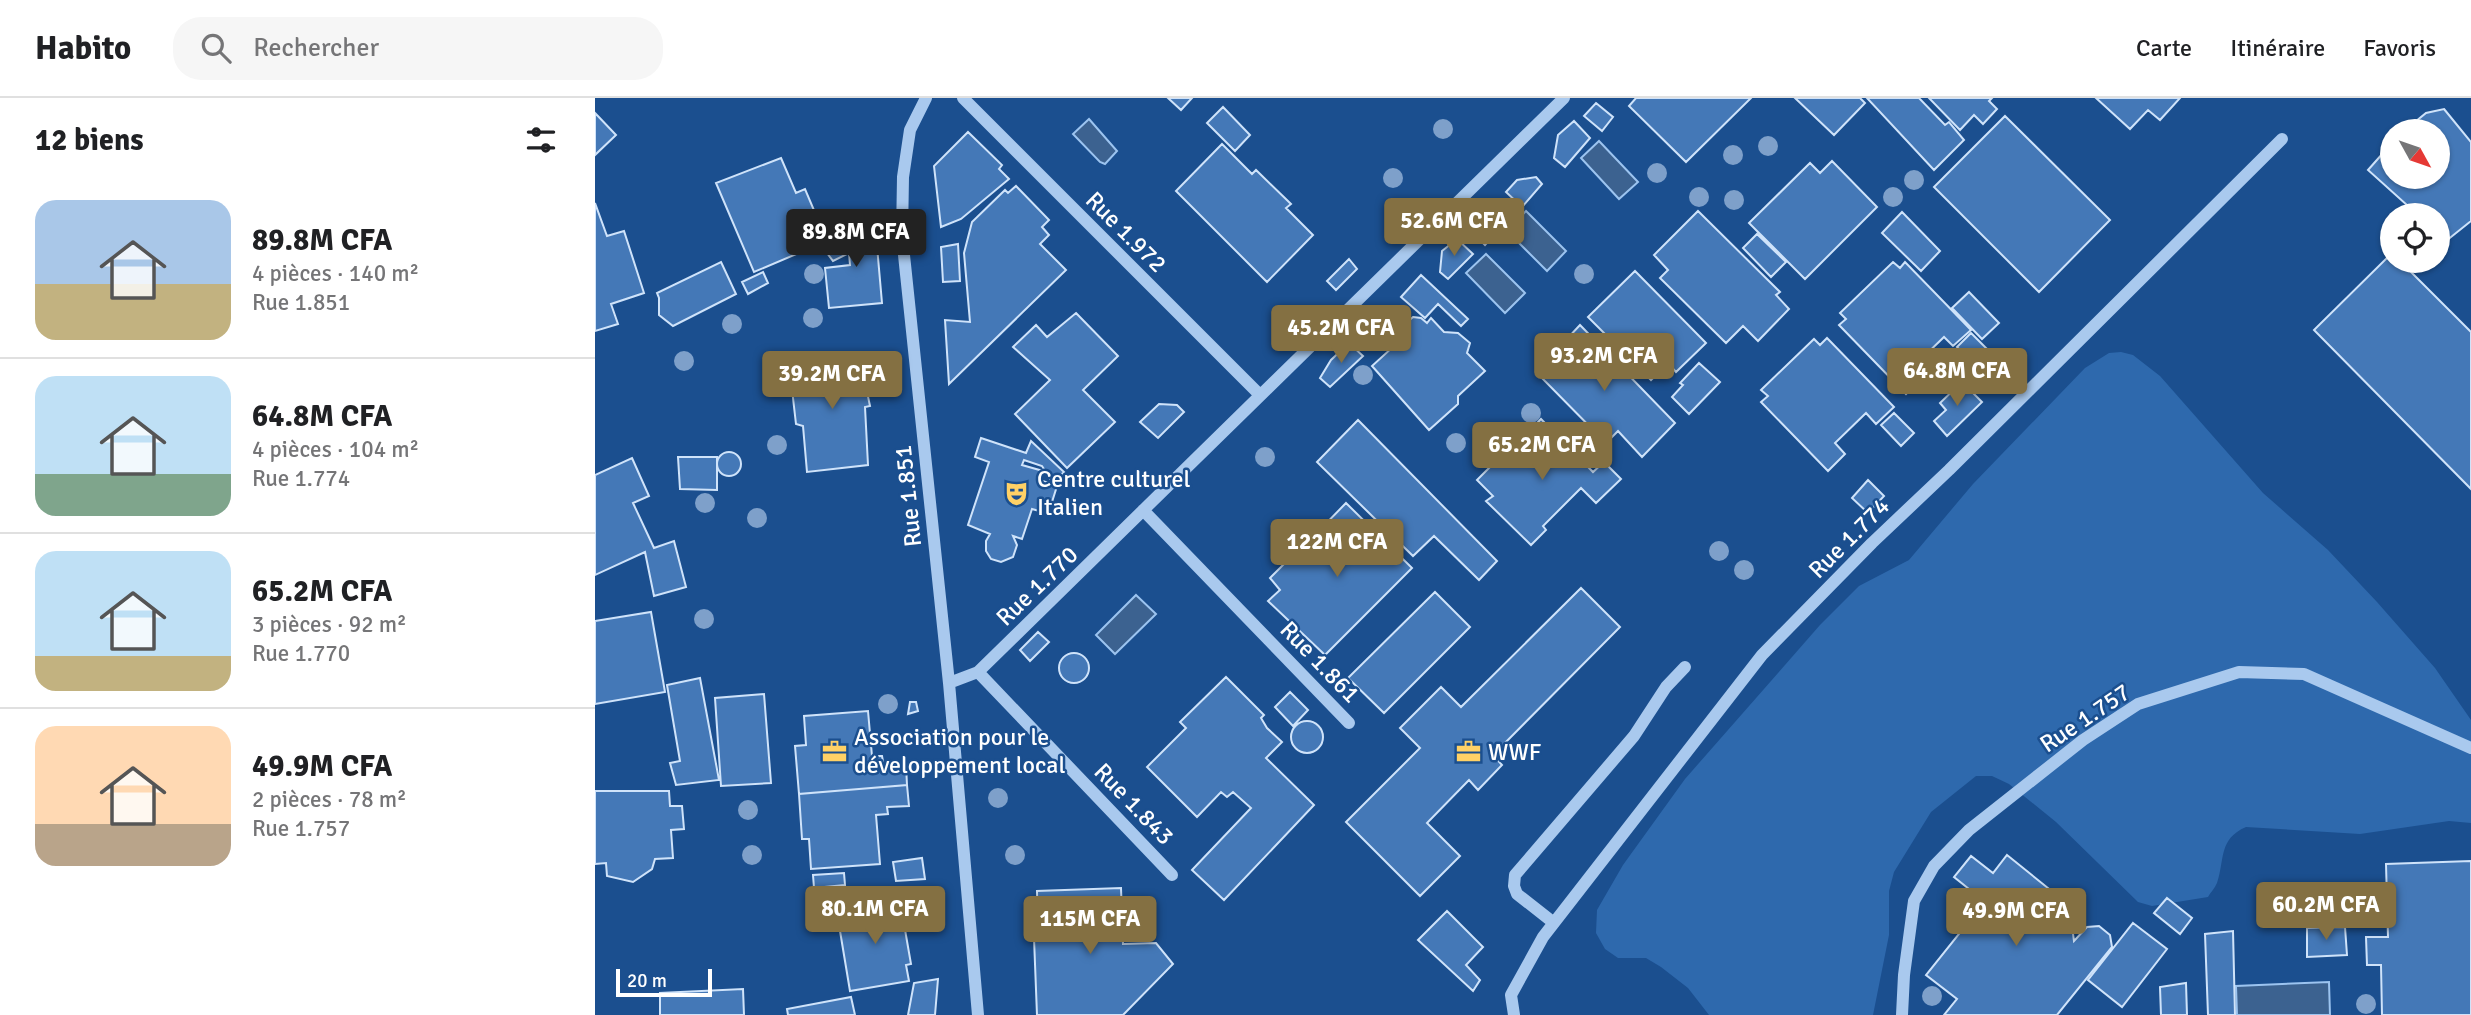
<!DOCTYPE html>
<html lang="fr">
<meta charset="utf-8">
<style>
body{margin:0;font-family:Signika,sans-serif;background:#f6f6f6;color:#202124;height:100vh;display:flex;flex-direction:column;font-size:26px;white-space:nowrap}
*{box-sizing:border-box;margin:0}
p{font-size:23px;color:#757577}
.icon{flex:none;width:38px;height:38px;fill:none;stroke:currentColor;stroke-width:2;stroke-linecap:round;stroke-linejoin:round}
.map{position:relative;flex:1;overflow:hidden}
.side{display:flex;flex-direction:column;background:#fff;width:595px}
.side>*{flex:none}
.needle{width:46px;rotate:130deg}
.controls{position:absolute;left:1785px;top:21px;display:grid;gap:14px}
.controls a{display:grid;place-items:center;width:70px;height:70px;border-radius:50%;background:#fff;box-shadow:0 2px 5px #0004;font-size:35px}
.scale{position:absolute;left:21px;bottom:18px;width:96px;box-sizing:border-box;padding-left:7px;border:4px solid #fff;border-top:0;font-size:19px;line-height:24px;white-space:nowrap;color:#fff;-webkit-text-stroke:5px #1b4f8f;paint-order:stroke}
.price{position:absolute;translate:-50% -60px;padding:0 16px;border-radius:7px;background:#847042;color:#fff;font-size:23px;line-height:46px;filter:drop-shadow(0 2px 4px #0008)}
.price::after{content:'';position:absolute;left:50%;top:42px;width:21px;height:16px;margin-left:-10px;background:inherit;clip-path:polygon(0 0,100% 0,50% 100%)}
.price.current{background:#222;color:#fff}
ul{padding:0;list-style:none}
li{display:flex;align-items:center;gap:21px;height:175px;padding:0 35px}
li+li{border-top:2px solid #e0e0e0}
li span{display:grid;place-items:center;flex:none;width:196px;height:140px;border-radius:21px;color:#555}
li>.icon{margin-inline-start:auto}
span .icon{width:84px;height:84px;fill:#fffc;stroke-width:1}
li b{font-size:30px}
h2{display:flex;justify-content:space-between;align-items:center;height:84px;padding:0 35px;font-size:30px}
header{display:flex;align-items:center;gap:42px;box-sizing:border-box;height:98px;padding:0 35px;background:#fff;border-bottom:2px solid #e0e0e0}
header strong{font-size:33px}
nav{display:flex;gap:38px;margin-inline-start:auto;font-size:24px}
.search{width:490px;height:63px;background:#f6f6f6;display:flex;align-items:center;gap:18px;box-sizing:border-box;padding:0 24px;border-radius:28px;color:#757577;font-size:26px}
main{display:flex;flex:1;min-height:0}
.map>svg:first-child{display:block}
.green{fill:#2e69ad}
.water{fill:#3c6290;stroke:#9cc4f0;stroke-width:2}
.building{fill:#4478b7;stroke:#cfe3fa;stroke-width:2}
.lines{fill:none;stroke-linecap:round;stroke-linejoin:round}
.minor{stroke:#a9c9ee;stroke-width:12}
.tree{fill:#7ea0ca}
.labels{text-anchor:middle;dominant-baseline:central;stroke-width:5;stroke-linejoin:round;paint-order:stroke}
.street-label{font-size:24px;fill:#fff;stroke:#1b4f8f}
.poi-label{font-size:24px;fill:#fff;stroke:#1b4f8f;text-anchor:start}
</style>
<header>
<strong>Habito</strong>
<div class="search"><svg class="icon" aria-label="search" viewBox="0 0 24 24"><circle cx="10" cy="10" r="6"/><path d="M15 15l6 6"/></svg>Rechercher</div>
<nav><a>Carte</a><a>Itinéraire</a><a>Favoris</a></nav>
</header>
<main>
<section class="side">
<h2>12 biens<svg class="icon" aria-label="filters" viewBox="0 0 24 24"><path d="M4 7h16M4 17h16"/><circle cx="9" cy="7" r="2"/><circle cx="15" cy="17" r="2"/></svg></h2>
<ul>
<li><span style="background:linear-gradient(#a9c7e8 60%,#c2b280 0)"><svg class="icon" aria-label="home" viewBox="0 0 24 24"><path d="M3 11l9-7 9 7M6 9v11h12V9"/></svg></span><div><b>89.8M CFA</b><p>4 pièces · 140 m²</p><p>Rue 1.851</p></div></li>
<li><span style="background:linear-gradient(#bfe0f5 70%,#7fa58c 0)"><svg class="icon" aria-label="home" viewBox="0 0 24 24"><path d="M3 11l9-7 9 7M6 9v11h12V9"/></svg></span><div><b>64.8M CFA</b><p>4 pièces · 104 m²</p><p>Rue 1.774</p></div></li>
<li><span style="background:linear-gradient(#bfe0f5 75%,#c2b280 0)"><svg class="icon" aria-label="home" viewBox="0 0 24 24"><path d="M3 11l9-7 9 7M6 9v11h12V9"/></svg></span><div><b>65.2M CFA</b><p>3 pièces · 92 m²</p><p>Rue 1.770</p></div></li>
<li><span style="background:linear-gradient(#ffd9b3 70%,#b9a48a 0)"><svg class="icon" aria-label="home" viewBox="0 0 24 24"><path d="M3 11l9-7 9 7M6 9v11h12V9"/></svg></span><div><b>49.9M CFA</b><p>2 pièces · 78 m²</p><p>Rue 1.757</p></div></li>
</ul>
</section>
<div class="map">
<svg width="1876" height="917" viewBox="0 0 1876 917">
<rect width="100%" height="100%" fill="#1b4f8f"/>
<path class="green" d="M1526,254L1538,257L1565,278L1668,395L1733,452L1782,504L1840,570L1876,622V725L1854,723L1765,736L1651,729C1623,741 1630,762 1622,785C1620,790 1615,795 1613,799L1557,808L1543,804L1461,724L1414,686L1397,678H1381L1336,714L1299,774L1294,793V837L1278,917H1114L1093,890L1066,869L1051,860H1023L1010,851L1001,835L1002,812L1028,767L1090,681L1225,527L1264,488L1314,462L1378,386L1490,270L1514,255Z"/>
<path class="water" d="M494,21L522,53L510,66L505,64L478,36Z
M1004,43L1043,84L1024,101L986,60Z
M931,113L971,153L952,173L912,133Z
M891,156L930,195L910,215L871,175Z
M541,497L561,516L520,556L501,537Z
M1734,884L1735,917H1642L1641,888Z"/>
<path class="building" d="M573,0H597L586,12Z
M1041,0H1156L1091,64L1034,8Z
M1200,0H1265L1270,5L1239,37Z
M1272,0H1324L1350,27L1354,24L1369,42L1339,72Z
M1334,0H1397L1394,3L1402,11L1388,26L1379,17L1365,32Z
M1501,0H1585L1565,22L1553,12L1535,31Z
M1001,5L1018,19L1007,33L989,18Z
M628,9L655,37L640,53L612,25Z
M1849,11L1876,44V123L1851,143L1843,136V117H1823L1773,72L1797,45V79H1843V33H1809L1831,15Z
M0,15L21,37L0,57Z
M1410,18L1515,122L1444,194L1339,89Z
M979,23L995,40L970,69L959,60L963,37Z
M373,34L407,67L404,71L414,81L366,121L346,129L339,68Z
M627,46L657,76L661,72L696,106L691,110L718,137L672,184L581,93Z
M186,60L201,95L210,91L232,143L159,174L121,85Z
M1237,63L1282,109L1210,181L1154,125L1215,65L1225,75Z
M941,79L947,86L927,109L911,94L922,82Z
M421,88L454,122L447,129L454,137L445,146L471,172L354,286L350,222L375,224L369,155L377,124L410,92L413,95Z
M0,105L12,138L29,133L49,195L16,206L23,226L0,233Z
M1103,113L1185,194L1181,197L1194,211L1163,243L1148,228L1131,245L1065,180L1073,172L1059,157Z
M1307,114L1345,153L1326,173L1287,135Z
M280,117L282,143L270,149L282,148L287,205L234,210L230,170L255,167L254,155L238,163L232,155L254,144L249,130Z
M888,118L901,135L890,147L874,131Z
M1162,136L1191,164L1176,179L1148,150Z
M862,141L878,156L853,181L845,174L847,153Z
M363,146L365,183L348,184L346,149Z
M1797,155V163H1805L1876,234V391L1719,232Z
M754,161L762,171L741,192L732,183Z
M126,164L141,196L78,228L64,217V200L62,195Z
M1298,164L1305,170L1310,164L1376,232L1358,248L1349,239L1318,269L1328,279L1311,296L1244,227L1251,221L1245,215Z
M1040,173L1111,245L1081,274L1073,265L1056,282L993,219Z
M168,174L173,185L153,196L147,184Z
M826,177L873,221L866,228L843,206L830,220L806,199Z
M1374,194L1404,225L1387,241L1357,210Z
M481,215L523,258L488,292L520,324L472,370L420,316L455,282L418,249L441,227L452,239Z
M818,219L826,220L832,225L836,220L849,234L863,235L875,245L872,255L890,273L863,298V306L834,332L777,268L799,248L803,232Z
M985,227L1080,325L1047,359L1023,333L1011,345L941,274Z
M1376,235L1397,256L1383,270L1362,249Z
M1232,240L1299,309L1281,326L1271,315L1240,345L1250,356L1233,373L1166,304L1173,298L1166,292L1219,241L1225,247Z
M754,245L768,258L735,289L725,280L736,262Z
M264,256L275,308L270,309L273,367L212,374L208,328L201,326L194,265Z
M1104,265L1125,284L1094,316L1077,299L1088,287L1085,285Z
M1367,284L1387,304L1352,338L1339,323L1351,312L1345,305Z
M564,306L582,307L589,314L563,340L545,324Z
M1299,315L1319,335L1306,348L1286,327Z
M946,321L998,374L1009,364L1026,381L1001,405L986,390L948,428L951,432L936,447L891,403L898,398L882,382L903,361L909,367L926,350L922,346Z
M763,322L902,463L884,482L839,438L818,458L722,364Z
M386,340L431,355L436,343L469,374L461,382H456L447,368L429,362L427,367L448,373L445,382L462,388L457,404L452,402L448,414L437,411L427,441L418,438L422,447L418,459L406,464L396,461L391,453V443L395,436L373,427L394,364L380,359Z
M122 366a12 12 0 1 1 24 0a12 12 0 1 1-24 0Z
M83,359H122V392L85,391Z
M37,360L54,398L38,405L59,450L79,443L91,489L59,498L50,454L0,477V377Z
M1273,382L1289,398L1273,415L1257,400Z
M751,405L817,470L730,557L673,503L685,492L675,480L704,451L712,458L720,449L714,443Z
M986,490L1025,529L898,657L907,667L883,692L874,682L832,725L865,758L825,798L751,724L825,650L805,630L846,589L866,609Z
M840,494L875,529L789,615L753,580Z
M56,514L70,594L0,606V523Z
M443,534L454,544L435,563L425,552Z
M464 570a15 15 0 1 1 30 0a15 15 0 1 1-30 0Z
M631,579L669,617L666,620L672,630L687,644L671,660L719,707L629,802L597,772L656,710L638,694L632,699L626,694L602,719L552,669L591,630L585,624Z
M105,580L124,682L81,687L75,665L85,663L72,587Z
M695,594L713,612L698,628L680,609Z
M169,596L176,685L126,688L120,600Z
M315,604H321L323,613L313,616Z
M273,613L277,658H287L289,669L311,667L312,687L204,696L200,648L211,647L209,618Z
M696 639a16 16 0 1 1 32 0a16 16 0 1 1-32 0Z
M312,687L314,708L292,709L293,716L281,717L285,766L216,771L214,741H207L204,696Z
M0,693H74L75,708H87L89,731L76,732L78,760L60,761L57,771L38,784L12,778L11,765L0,766Z
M1412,757L1474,807L1479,843L1492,829L1504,828L1515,837L1517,849L1462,917H1349L1362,901L1331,877L1392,801L1386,797L1384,799L1359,779L1376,758L1398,775Z
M327,760L330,781L301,783L298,764Z
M1876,763V917H1787L1786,867H1772L1771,839H1793L1791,766Z
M249,775L250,787L219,790L218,777Z
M526,790L528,846L561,845L578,866L528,917H442L439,840L443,839L442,793Z
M1572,800L1597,820L1585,836L1559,815Z
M305,803L316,866L311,867L314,883L255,893L242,815Z
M852,813L888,849L871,867L885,882L878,893L823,842Z
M1538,825L1572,851L1527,909L1493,882Z
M1750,829L1752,857L1712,859V830Z
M1638,833L1640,917H1613L1610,836Z
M343,881L340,917H313L319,885Z
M1591,885L1592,917H1566L1565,889Z
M148,891L149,917H65V895Z
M256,899L260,917H193L192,911Z"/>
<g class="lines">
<path class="minor" d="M331,0L315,32L308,79L307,138L354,585
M368,0L665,297
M548,412L754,625
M383,574L577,777
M959,825L922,796L919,788L920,777L1039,638L1071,589L1090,569
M383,917L354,585L383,574L969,0
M919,917L916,897L948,839L1167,557L1277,445L1354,372L1687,41
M1307,917L1309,877L1319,803L1339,768L1374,732L1488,642L1543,606L1644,574L1709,576L1876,650"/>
</g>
<g class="tree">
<circle cx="848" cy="31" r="10"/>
<circle cx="1173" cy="48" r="10"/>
<circle cx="1138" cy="57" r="10"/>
<circle cx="1062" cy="75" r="10"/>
<circle cx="798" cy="80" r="10"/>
<circle cx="1319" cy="82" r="10"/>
<circle cx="1104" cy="99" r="10"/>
<circle cx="1298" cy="99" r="10"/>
<circle cx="1139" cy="102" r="10"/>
<circle cx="219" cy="176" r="10"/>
<circle cx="989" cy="176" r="10"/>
<circle cx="218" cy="220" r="10"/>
<circle cx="137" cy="226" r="10"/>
<circle cx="795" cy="231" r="10"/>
<circle cx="89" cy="263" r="10"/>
<circle cx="768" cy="277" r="10"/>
<circle cx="936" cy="315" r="10"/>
<circle cx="861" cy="345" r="10"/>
<circle cx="182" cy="347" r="10"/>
<circle cx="670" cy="359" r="10"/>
<circle cx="110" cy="405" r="10"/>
<circle cx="162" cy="420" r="10"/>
<circle cx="1124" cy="453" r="10"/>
<circle cx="1149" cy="472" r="10"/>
<circle cx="109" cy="521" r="10"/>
<circle cx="293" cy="606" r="10"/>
<circle cx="403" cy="700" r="10"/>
<circle cx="153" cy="712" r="10"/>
<circle cx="157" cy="757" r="10"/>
<circle cx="420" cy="757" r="10"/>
<circle cx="1337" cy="898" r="10"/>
<circle cx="1771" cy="906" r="10"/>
</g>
<defs>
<symbol id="theatre-bare" viewBox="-9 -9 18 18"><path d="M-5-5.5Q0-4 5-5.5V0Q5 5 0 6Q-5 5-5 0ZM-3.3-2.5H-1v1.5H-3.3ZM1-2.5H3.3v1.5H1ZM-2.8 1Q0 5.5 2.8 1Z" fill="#ffd166" stroke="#1b4f8f" stroke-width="2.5" paint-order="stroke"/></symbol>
<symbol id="office-bare" viewBox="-9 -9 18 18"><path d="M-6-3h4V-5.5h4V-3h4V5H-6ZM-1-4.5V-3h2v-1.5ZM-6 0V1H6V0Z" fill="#ffd166" stroke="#1b4f8f" stroke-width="2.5" paint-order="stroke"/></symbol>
</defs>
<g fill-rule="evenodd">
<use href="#theatre-bare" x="404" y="378" width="35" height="35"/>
<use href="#office-bare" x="222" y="636" width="35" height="35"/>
<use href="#office-bare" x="856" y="636" width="35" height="35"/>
</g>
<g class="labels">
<g class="street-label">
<text transform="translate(531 134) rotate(45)">Rue 1.972</text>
<text transform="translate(313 398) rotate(-96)">Rue 1.851</text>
<text transform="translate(1254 440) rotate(-45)">Rue 1.774</text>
<text transform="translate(442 488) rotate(-44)">Rue 1.770</text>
<text transform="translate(725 564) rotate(46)">Rue 1.861</text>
<text transform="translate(1490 620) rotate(-34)">Rue 1.757</text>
<text transform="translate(539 706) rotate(46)">Rue 1.843</text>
</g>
<g class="poi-label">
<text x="442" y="381">Centre culturel<tspan x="442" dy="28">Italien</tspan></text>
<text x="259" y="639">Association pour le<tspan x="259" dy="28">développement local</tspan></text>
<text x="893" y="654">WWF</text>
</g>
</g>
</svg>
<div class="controls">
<a><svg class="needle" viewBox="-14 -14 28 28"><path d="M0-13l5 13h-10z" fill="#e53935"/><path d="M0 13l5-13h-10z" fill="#757577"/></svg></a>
<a><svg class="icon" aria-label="locate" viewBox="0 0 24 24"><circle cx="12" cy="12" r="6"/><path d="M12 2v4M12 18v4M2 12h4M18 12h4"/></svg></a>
</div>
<div class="scale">20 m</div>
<b class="price" style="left:859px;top:160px">52.6M CFA</b>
<b class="price current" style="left:261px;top:171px">89.8M CFA</b>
<b class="price" style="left:746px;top:267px">45.2M CFA</b>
<b class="price" style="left:1009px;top:295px">93.2M CFA</b>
<b class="price" style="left:1362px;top:310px">64.8M CFA</b>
<b class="price" style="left:237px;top:313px">39.2M CFA</b>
<b class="price" style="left:947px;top:384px">65.2M CFA</b>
<b class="price" style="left:742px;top:481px">122M CFA</b>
<b class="price" style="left:1731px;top:844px">60.2M CFA</b>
<b class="price" style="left:280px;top:848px">80.1M CFA</b>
<b class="price" style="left:1421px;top:850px">49.9M CFA</b>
<b class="price" style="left:495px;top:858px">115M CFA</b>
</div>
</main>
